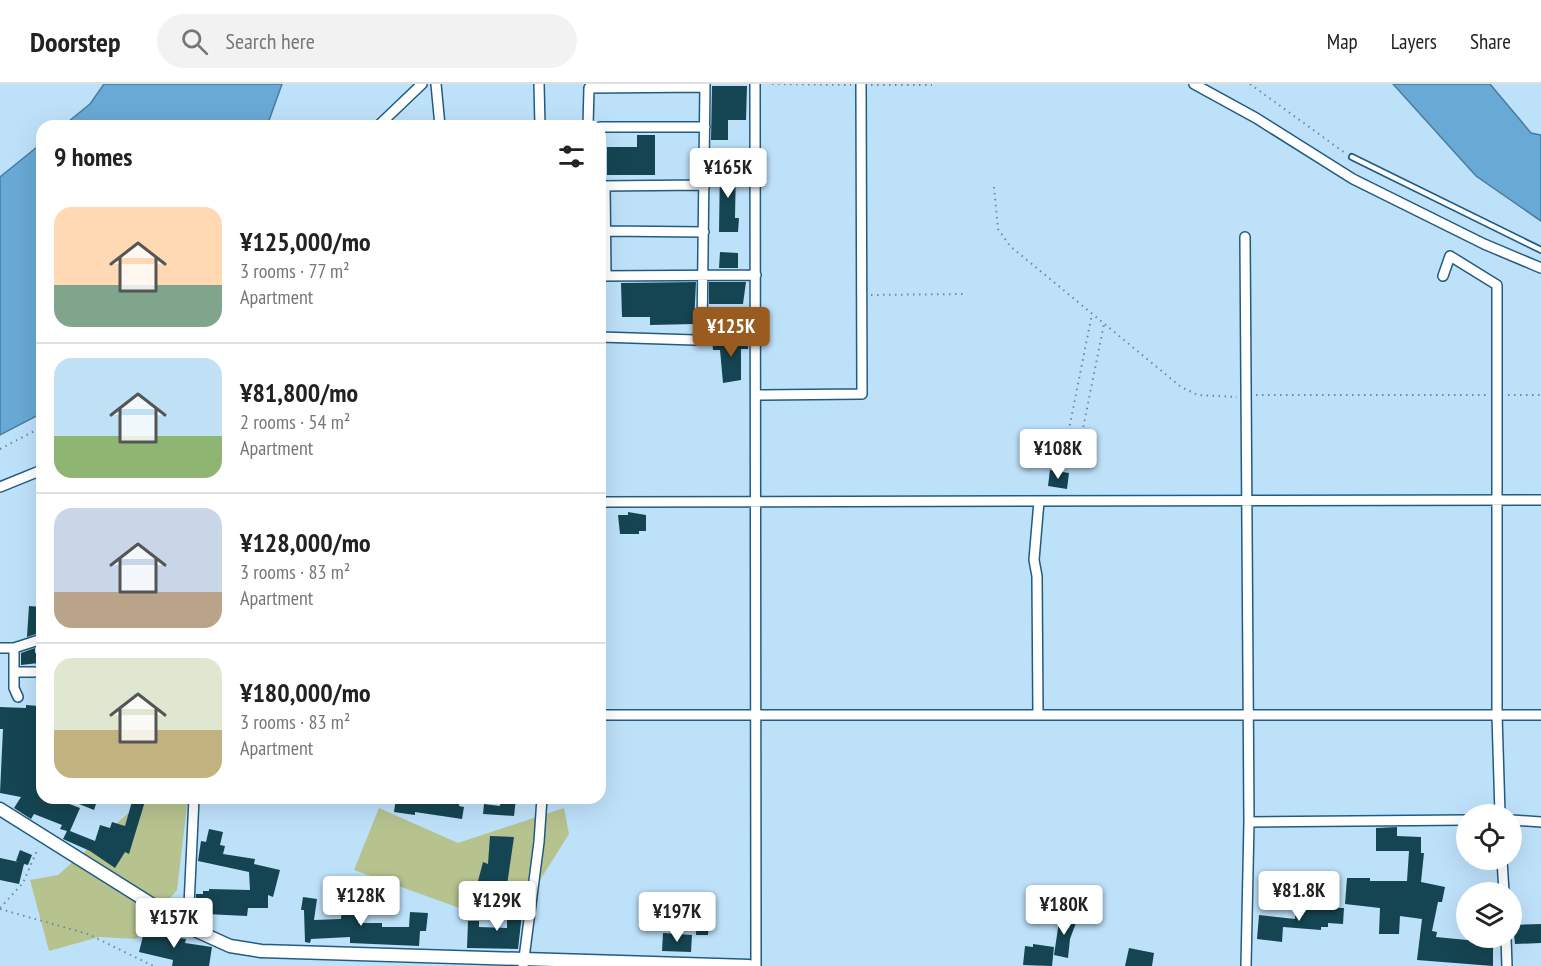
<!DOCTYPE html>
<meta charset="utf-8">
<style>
body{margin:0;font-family:"PT Sans Narrow",sans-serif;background:#f2f2f2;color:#222;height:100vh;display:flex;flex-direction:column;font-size:22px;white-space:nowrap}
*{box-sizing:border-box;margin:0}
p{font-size:20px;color:#767676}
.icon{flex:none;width:33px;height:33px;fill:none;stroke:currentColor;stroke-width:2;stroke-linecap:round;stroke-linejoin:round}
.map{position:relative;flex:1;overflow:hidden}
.panel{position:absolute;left:36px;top:36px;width:570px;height:684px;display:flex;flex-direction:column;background:#fff;border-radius:18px;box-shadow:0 6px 24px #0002}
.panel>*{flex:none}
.fabs{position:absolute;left:1456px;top:720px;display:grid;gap:12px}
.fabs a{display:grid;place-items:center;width:66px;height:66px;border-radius:50%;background:#fff;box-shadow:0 6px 24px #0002;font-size:30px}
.price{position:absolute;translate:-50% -51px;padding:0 14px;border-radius:6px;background:#fff;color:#222;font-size:20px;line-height:39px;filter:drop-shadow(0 2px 3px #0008)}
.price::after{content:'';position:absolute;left:50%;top:36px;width:18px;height:14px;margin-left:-9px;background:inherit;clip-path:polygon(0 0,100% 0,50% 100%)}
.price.selected{background:#995b20;color:#fff}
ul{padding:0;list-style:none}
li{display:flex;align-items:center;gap:18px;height:150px;padding:0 18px}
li+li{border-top:2px solid #e0e0e0}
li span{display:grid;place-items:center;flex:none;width:168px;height:120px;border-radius:18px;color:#555}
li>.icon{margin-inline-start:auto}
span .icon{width:72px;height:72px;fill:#fffc;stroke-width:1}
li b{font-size:26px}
h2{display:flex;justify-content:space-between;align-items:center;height:72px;padding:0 18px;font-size:26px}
header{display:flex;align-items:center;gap:36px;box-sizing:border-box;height:84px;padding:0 30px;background:#fff;border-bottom:2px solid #e0e0e0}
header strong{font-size:28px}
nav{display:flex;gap:33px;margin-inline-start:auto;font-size:21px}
.search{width:420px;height:54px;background:#f2f2f2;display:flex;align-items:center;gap:15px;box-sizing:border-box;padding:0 21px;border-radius:33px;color:#767676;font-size:22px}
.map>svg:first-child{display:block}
.green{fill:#b6c38f}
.water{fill:#69a9d5;stroke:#4a7c9f;stroke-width:1.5}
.building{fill:#154552}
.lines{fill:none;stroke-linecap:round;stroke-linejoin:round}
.service-casing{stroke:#215c80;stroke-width:8}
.minor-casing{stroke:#215c80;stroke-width:12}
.tertiary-casing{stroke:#215c80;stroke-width:15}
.path{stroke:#6d899d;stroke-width:2;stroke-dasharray:1.5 4.5;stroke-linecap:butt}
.service{stroke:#fff;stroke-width:4.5}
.minor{stroke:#fff;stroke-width:9}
.tertiary{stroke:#fff;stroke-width:12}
</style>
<header>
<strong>Doorstep</strong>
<div class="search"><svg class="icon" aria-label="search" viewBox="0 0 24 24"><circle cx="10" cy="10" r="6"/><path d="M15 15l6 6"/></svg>Search here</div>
<nav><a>Map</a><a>Layers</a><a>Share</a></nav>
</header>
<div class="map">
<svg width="1541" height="882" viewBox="0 0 1541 882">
<rect width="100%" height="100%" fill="#bee1fa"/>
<path class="green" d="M137,714H188L177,806L136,855L99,853L49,867L30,796L58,791L133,725Z
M379,724L458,759L564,724L569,750L528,815L465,826L354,786Z"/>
<path class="water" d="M104,0H282L267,42H63L90,20Z
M1393,0H1490L1531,49L1541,51V137L1476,92Z
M42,59V329L0,351V93Z"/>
<path class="building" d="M712,2H747L746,36H728V56H711Z
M637,51H655V91H607V63H637Z
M720,79H736L735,134H739L738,148H719Z
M720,168L738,169V184H719Z
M696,198L694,240L650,241V233H622L621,199Z
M709,198H746L743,220H709Z
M748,255V265H741V296L723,299L720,266H713L712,256Z
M1050,386L1069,389L1067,405L1048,402Z
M628,428L646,431V447H639V450H620L618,431H628Z
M29,522L42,523V548L27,553Z
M35,564V569H39V579L21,581V569Z
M26,621L39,622V625L42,626V714H54L80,724L70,747L95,757L100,741L110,744L112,738L125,742L133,714H146L129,770L125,768L115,784L90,767L63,755L67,747L60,745L62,741L34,730L31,735L14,724L21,713L0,709L3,645H0V623L26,624Z
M64,714H98L94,726Z
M396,714H460L459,722L464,723L462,735L415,728V731L394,728Z
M501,714H516L514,732L483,730L484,720L500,722Z
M1397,743V752L1421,753V769H1424L1421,798L1445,803L1442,818H1438L1432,847L1437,848L1436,853L1467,856L1493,854V882L1417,876L1422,835L1400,832L1399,850H1379L1380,824L1345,820L1347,794H1370V797H1407L1409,767H1376V744Z
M209,745L223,748L220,761L225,762L223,770L255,775L254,780L280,786L273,813L268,811V824H248L247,832L206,830V824H196V810H203V807H209V805L250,806L249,788L198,777L201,757L206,758Z
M490,752L514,753L506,808L486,803V799L478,797L483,778L488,780Z
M20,766L32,771L28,781L24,780L19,800L0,796V774L19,778L16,777Z
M303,813L317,815L314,836L341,835L342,825H348V814L358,815V839H382V843H409L410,828L428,829L426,847H420L419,862L350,859V853L311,855L310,859L305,858L304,826H301Z
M507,821H523L518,865L467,864L468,837H479V843L507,844Z
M1296,823L1344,824L1343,840L1328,839V843H1321V846L1283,843L1282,858L1257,855L1259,831L1295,835Z
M697,824L709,827L708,851H696Z
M1060,831L1077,836L1070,855L1068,874L1054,871Z
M158,840L169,843L167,852L186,855L185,859L212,863L209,882H172L173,876L139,868L145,844L156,847Z
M1541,840V859L1515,860L1513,841Z
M663,849L692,851L691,868L662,867Z
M1033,860L1054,863L1052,882L1023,881L1025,862L1033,863Z
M1129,864L1154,869L1152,882H1125Z"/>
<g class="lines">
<defs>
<path id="service" d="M1352,73L1541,166"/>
<path id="minor" d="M436,0L440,42
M539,0L540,42
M755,0L756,882
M1194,0L1256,34L1353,95L1484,160L1541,184
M378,42L422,0
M588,42L589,4L705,3
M600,43H705
M600,102L705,101
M605,102L606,192
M605,147L704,148
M1245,153L1249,738L1246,882
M600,192L756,191
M1443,192L1450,172L1497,201V631L1500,730
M600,253L695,256L702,253L705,0
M756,311L862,310L861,0
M0,403L42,386
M600,418L1541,416
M0,564H14L42,555
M14,564V604L18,613
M14,588H34
M600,631H1541
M1038,631L1037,492L1034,476L1039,417
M1512,736L1541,738
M1249,738L1467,736
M1502,776L1504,808
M188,843L194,714
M1506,854L1507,882
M523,882L539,758L542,714"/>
<path id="tertiary" d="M0,725L188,843L230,862L261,867L749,882"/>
</defs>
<use href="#service" class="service-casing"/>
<use href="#minor" class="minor-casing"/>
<use href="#tertiary" class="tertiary-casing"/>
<path class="path" d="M772,0L851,1
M1250,0L1345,69
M871,1H932
M994,103L998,145L1010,162L1181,303L1198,311L1237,313
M871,211L963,210
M1256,311H1487
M1508,311H1541
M0,365L42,343
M1065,365L1092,230
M1075,384L1104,240
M0,824L23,799L38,764
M0,825L88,850L153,882"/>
<use href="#service" class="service"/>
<use href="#minor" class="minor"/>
<use href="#tertiary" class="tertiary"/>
</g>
</svg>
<div class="fabs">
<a><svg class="icon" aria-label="locate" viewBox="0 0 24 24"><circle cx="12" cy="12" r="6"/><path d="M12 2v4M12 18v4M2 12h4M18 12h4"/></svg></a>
<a><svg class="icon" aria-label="layers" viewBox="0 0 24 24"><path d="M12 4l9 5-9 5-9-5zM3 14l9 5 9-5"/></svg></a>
</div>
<b class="price" style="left:728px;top:115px">¥165K</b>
<b class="price selected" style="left:731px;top:274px">¥125K</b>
<b class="price" style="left:1058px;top:396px">¥108K</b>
<b class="price" style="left:1299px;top:838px">¥81.8K</b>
<b class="price" style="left:361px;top:843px">¥128K</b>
<b class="price" style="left:497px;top:848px">¥129K</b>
<b class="price" style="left:1064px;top:852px">¥180K</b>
<b class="price" style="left:677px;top:859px">¥197K</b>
<b class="price" style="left:174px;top:865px">¥157K</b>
<section class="panel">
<h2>9 homes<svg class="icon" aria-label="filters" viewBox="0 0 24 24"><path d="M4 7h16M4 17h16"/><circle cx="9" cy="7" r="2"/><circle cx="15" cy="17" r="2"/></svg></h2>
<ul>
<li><span style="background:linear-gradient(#ffd9b3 65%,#7fa58c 0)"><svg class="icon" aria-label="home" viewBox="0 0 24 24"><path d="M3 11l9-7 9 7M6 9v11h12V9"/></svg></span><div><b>¥125,000/mo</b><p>3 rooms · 77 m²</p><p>Apartment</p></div></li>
<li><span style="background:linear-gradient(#bfe0f5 65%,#8fb573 0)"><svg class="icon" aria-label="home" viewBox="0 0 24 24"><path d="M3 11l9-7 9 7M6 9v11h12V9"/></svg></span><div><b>¥81,800/mo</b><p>2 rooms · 54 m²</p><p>Apartment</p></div></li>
<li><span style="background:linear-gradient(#c9d6e8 70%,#b9a48a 0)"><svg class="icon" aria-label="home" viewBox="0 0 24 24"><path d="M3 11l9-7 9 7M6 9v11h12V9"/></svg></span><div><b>¥128,000/mo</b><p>3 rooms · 83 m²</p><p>Apartment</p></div></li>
<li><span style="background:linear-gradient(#dfe7d0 60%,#c2b280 0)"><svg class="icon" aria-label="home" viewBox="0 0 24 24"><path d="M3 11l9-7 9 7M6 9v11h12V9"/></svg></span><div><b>¥180,000/mo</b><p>3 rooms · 83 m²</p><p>Apartment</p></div></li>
</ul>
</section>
</div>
